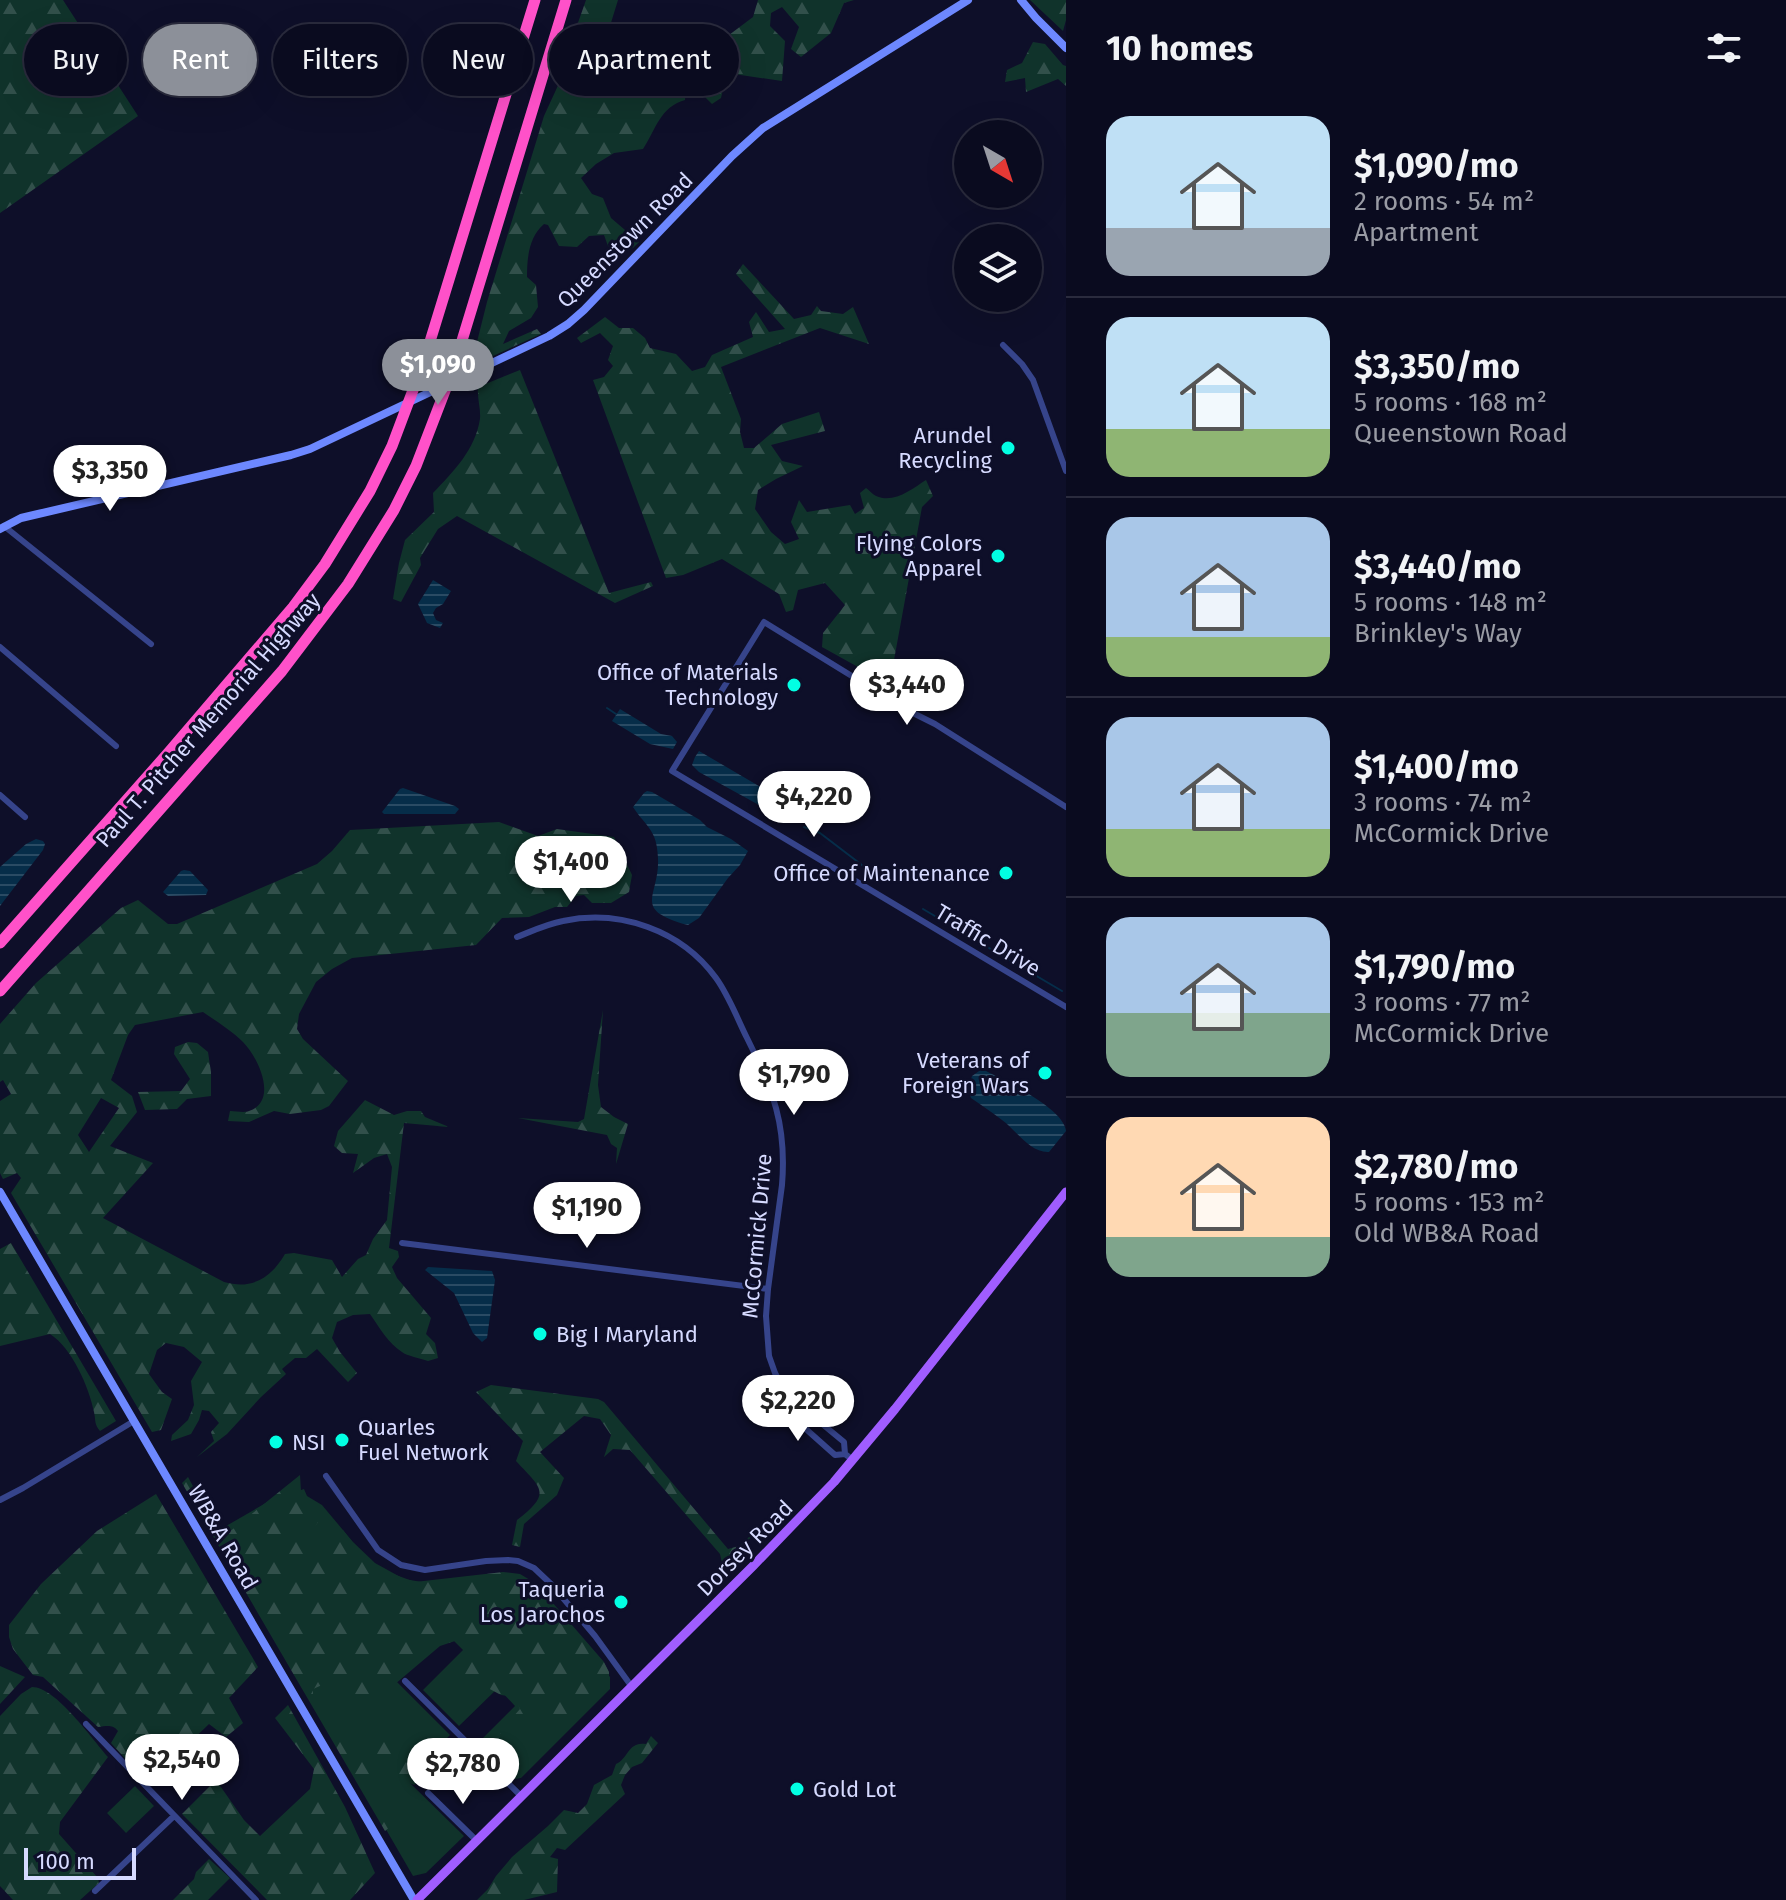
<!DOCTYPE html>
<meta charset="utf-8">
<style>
body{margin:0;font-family:"Fira Sans",sans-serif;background:#131428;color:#f1f3f6;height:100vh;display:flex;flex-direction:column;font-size:30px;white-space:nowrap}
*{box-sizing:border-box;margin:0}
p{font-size:26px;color:#999ba4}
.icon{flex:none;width:44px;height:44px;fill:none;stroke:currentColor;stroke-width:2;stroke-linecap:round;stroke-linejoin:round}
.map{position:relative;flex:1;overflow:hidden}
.sheet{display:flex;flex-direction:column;background:#0a0b1f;width:720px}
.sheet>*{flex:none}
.guide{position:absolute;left:24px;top:24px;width:760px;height:72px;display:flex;gap:16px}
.needle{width:52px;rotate:141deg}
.fabs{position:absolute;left:954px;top:120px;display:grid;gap:16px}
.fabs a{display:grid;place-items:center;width:88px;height:88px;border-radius:50%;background:#0a0b1f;box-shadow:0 8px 32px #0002,0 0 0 2px #2a2b3d;font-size:40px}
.scale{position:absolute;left:24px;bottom:20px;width:112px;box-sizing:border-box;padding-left:8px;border:4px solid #d6daff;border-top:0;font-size:22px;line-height:28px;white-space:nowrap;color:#d6daff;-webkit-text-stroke:6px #0e0f29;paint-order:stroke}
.price{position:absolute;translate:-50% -68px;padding:0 18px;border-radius:28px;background:#fff;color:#222;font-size:26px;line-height:52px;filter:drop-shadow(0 2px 4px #0008)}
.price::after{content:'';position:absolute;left:50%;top:48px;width:24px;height:18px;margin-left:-12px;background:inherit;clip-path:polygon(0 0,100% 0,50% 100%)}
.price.current{background:#8c9099;color:#fff}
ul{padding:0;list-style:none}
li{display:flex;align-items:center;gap:24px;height:200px;padding:0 40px}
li+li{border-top:2px solid #2a2b3d}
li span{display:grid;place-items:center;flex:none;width:224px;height:160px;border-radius:24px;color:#555}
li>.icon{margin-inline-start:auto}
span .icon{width:96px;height:96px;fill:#fffc;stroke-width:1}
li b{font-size:34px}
h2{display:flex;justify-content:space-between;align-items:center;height:96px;padding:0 40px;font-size:34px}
.pill{padding:0 28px;border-radius:36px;background:#0a0b1f;box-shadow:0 8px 32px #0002,0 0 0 2px #2a2b3d;font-size:28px;line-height:72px}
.pill.current{background:#8c9099;color:#fff}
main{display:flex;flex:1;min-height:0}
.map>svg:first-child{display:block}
.green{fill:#10332b}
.forest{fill:url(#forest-firs);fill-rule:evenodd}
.water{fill:url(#water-rules)}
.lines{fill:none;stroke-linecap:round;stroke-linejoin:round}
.stream{stroke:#062d49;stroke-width:2}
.street{stroke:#36448b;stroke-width:6}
.secondary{stroke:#6d88ff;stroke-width:8}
.primary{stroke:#a05dff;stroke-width:9}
.highway{stroke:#ff51c9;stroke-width:11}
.poi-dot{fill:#02ffe3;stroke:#0e0f29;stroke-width:3}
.labels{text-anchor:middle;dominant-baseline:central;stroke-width:6;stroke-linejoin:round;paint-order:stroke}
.street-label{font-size:22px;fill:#d6daff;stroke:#0e0f29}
.poi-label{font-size:22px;fill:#d6daff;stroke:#0e0f29;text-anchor:end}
</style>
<main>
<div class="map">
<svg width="1066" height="1900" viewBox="0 0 1066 1900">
<defs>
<pattern id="forest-firs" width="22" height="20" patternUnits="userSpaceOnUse" patternTransform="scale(2)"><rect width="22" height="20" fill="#10332b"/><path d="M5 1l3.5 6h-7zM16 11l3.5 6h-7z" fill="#32504b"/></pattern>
<pattern id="water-rules" width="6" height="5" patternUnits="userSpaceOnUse" patternTransform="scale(2)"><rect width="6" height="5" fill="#062d49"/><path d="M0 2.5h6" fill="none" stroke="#2a4b64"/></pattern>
</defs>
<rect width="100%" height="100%" fill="#0e0f29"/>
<path class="green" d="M304,1489L307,1496L322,1505L353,1542L375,1563L404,1579L428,1583L537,1590L610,1677V1689L521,1778L515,1779L477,1744L515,1706L498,1688L459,1726L423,1690L463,1650L445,1632L396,1681L450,1735L407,1780L464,1836L426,1873L413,1876L214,1533L271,1500Z
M135,1786L154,1806L126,1833L107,1813Z"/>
<path class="forest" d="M0,0H63L138,116L0,213Z
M586,0H618L605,42L606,64L628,85L709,50L753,17L758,0H854L844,3L831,33L801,57L791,49L799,27L782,7L771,13L770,26L785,41L782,81L734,74L726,76L721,98L712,104L703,95L698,83L686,82L685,100C660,107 656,129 643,149L614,153L596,164L581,178L592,194L603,198L611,218L639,242L633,248L620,254L608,246L604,235L589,236L577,247L559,246L548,225L544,224C529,237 527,257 527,277L536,285L538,307L531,318L509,331L503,344L537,329L541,334L471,366L487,302L544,116L566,68L573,37Z
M1030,0H1066V20L1063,31Z
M1033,42L1045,44L1063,65L1066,66V86L1058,79L1026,92L1025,78L1005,82L1007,70L1022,63Z
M743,264L794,319L811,315L817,306L821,311L843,314L853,307L869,344L820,328L721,367L741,419L740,432L744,448H754L782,424L819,412L825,431L771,445L782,461L803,466L776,479L758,490L755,509L771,532L785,544L799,539L791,522L799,500L807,512L850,505L855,514L864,508L860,493L866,488C869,490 872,494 876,496C894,504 912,489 926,480L933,496L922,507L894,660L885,682L822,647L823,633L845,605L825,583L798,590L793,610L786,612L779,594L722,559L683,575L666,578L593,380L604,377L613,366L608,360L613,346L600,333L581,343L577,338L605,317L619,328H633L645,338L650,348L676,354L692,371L705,367L712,355L753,337L749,322L756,312L769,332L785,329L736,274Z
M520,370L609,593L651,582L653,586L615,603L457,516L438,529L420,558L421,565L401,602L393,599L399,563L405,540L434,512L433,493C454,471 475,450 480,419C481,409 477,398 478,387Z
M499,822L538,836L557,829L614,837L632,875L629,892L611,903H592L584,895L576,896L567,907H555L529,917L502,918L476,945L352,958L332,969L316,982L299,1014L297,1029L303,1039L348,1081L329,1106L321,1110L290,1114L274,1111L249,1122L228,1121L230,1111C236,1111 244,1113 249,1111C279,1101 258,1057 243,1042C232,1031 216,1021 203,1012L135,1025L128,1035L111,1080L132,1096L137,1112L110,1146L153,1163L103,1218L224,1282C252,1290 271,1278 285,1254L294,1253L332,1260L342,1277L358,1259L366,1255L373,1239L387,1220L392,1167L387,1154L374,1158L353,1173L358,1154L342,1153L334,1146L338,1131L365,1100L394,1115L407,1111H421L425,1117L449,1127L404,1123L389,1248L398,1251L399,1257L392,1267L397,1278L431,1318L426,1334L435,1343L438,1358L428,1361C420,1358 407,1356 402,1352C389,1344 379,1327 370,1314L353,1315L337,1322L332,1338L340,1352L357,1373L348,1382L317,1349L306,1358H295L282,1369L286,1374L261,1397L227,1434L197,1457L214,1441L211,1432L219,1423L209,1411L202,1410L199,1420L191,1434L171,1441L172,1435L188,1420L194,1405L191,1381L202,1362L184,1347L166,1343L157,1350L149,1374L162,1392L172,1399L161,1430L152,1432L11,1193L21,1178L17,1173L3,1179L0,1173V1101L11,1094L3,1080L0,1082V1024L36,983L121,908L138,900L168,924H177L317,864L332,851L350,830ZM101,1098L119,1108L89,1152L78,1135Z
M603,1010L598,1085L601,1107L614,1117L628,1124L616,1164L617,1148L611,1144L607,1135L518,1118L578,1122L584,1119Z
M188,1042L197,1043L208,1052L211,1072V1096L187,1099L177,1109L145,1110L138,1092L181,1091L190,1079L174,1054L175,1047Z
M11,1243L116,1421L100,1431C94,1424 96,1421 94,1412C89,1387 72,1348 50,1334L0,1346V1249Z
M491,1385L598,1399L604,1402L728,1549L739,1546L758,1529L726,1566L722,1563L720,1554L630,1450L613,1449L604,1457L611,1435L600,1419L584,1416L540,1452L564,1478L557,1495L524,1524L520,1547L512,1545L517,1520C552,1493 542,1489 516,1461L523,1441L476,1392Z
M300,1475L301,1492L307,1499L320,1506L319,1521L303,1541L343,1530C354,1546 366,1553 373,1571H385L415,1582L503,1572L520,1574L530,1580L545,1594L604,1662L609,1672V1680L555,1734L540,1721H530L512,1745L513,1753L511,1757L495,1753C496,1734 508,1723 520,1709L515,1697L501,1695L486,1687L471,1692L452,1673L468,1658L474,1650L473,1644L461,1639L440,1646L375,1701L373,1712C346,1709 348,1695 329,1682L313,1689V1695C318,1700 324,1705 327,1711C336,1729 336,1749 360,1751C369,1745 371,1736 378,1728L387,1730L391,1746L406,1757L432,1747H443L444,1753L430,1763L423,1771V1778L414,1785L403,1780L388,1778L377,1785L376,1796L392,1815L390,1827L385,1831L182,1483L188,1477L220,1536L228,1533Z
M156,1494L258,1667L229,1698L243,1723L226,1737L209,1724L179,1753L170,1742L160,1738L133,1767L111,1743L118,1731C113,1724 106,1726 98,1727L43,1677L33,1675L13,1649L9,1637V1625L41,1584L97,1531Z
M0,1666L25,1677L0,1704Z
M32,1687C56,1687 92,1739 108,1757L60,1822L59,1834L98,1878L99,1883L80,1900H13L0,1886V1716L21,1694Z
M288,1705L345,1807L375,1873L350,1900H267L182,1814L216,1780L244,1820L260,1836L310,1789L314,1769L275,1718Z
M651,1736L658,1743L642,1763L632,1767L625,1775L621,1785L625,1794L565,1850L557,1848L550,1857L558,1859L557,1892L524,1900H477L488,1889L496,1876L512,1857L548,1826L564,1810L578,1813L587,1804L594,1785L612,1775L616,1764C629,1758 628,1741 646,1744Z
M209,1859L230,1878L208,1900H173L194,1879L196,1872Z"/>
<path class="water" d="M433,580L451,591L443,604L436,608L433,613L436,620L443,623L440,628L427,623L418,604Z
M620,709L661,734L672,736L677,742L673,749L650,744L612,721Z
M699,751L783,800L784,805L779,816L699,772L692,765L695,757Z
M403,788L455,806L459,809L455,814H384L382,812L400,789Z
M647,791L652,792L700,820L707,827L731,839L748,851L740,865L728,878L699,918L688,925C630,909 660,897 658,858C657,829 646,827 633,807L644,793Z
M36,839L43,841L45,844L43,850L0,906V867L26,844Z
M184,870L190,871L208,890L206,895L168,896L163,892L181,871Z
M982,1069C1002,1079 1064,1108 1066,1131L1049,1152C1030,1153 1016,1130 1002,1120C992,1112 981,1105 971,1098L968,1089L972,1076Z
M428,1267L492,1271L495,1280L487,1338L482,1342L473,1333L454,1293L425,1270Z"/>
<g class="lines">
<path class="stream" d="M607,708L616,714
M804,827L820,833L875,875
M923,909L1062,991"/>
<path class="street" d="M1003,345L1022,364L1033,380L1066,471
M4,526L151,644
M0,647L116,746
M0,795L25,817
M1066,807L935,724L907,710L764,622L672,771L1066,1007
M517,937C532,931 547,924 563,921C620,909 681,930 716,978C729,996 737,1018 747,1038C773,1090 787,1125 782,1185L768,1289L766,1316L769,1356L775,1373L786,1394L785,1407L798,1422L835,1455L845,1454L853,1460
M402,1243L768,1289
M786,1394L798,1399L815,1418L844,1442L845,1454
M326,1476L378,1550L401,1565L425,1570L486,1561L508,1560L518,1561L534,1568L552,1585L595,1636L632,1687
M0,1500L23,1488L134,1421
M405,1681L521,1796
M86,1724L256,1900
M428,1793L477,1841
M95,1891L174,1816"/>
<path class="secondary" d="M1021,0L1036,18L1066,48
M0,529L21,518L38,514L291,455L310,449L549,336L568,324L584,310L732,156L763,128L968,0
M0,1192L414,1900"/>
<path class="primary" d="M417,1900L753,1566L834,1482L895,1409L1066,1192"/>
<path class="highway" d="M0,943L169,752L293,607L325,564L370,491L392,446L424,361L535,0
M0,991L282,671L348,584L394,510L416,466L453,370L566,0"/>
</g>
<g class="poi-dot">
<circle cx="1008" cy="448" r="8"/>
<circle cx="998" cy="556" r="8"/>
<circle cx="794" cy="685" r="8"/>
<circle cx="1006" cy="873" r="8"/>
<circle cx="1045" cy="1073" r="8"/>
<circle cx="540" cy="1334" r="8"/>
<circle cx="342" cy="1440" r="8"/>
<circle cx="276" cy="1442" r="8"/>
<circle cx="621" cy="1602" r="8"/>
<circle cx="797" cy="1789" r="8"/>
</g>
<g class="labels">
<g class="street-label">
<text transform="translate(625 240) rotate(-45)">Queenstown Road</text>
<text transform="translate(208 720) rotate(-49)">Paul T. Pitcher Memorial Highway</text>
<text transform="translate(988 940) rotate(31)">Traffic Drive</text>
<text transform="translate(757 1236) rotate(-85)">McCormick Drive</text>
<text transform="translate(223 1537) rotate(60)">WB&amp;A Road</text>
<text transform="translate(745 1548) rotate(-45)">Dorsey Road</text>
</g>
<g class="poi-label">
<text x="992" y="435">Arundel<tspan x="992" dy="25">Recycling</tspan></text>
<text x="982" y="543">Flying Colors<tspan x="982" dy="25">Apparel</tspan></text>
<text x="778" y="672">Office of Materials<tspan x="778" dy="25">Technology</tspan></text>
<text x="990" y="873">Office of Maintenance</text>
<text x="1029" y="1060">Veterans of<tspan x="1029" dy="25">Foreign Wars</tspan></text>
<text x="556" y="1334" text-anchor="start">Big I Maryland</text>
<text x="358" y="1427" text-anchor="start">Quarles<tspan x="358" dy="25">Fuel Network</tspan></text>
<text x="292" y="1442" text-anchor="start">NSI</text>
<text x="605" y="1589">Taqueria<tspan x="605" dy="25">Los Jarochos</tspan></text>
<text x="813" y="1789" text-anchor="start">Gold Lot</text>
</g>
</g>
</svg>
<div class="fabs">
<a><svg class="needle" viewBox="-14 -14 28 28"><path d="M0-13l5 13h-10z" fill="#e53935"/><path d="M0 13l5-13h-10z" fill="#999ba4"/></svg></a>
<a><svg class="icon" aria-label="layers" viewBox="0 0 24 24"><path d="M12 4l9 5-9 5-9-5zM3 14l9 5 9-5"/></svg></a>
</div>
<div class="scale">100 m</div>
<b class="price current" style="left:438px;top:407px">$1,090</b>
<b class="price" style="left:110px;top:513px">$3,350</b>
<b class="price" style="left:907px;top:727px">$3,440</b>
<b class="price" style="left:814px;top:839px">$4,220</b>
<b class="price" style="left:571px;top:904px">$1,400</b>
<b class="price" style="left:794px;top:1117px">$1,790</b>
<b class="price" style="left:587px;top:1250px">$1,190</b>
<b class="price" style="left:798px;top:1443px">$2,220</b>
<b class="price" style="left:182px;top:1802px">$2,540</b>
<b class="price" style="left:463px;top:1806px">$2,780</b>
<div class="guide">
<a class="pill">Buy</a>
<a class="pill current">Rent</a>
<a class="pill">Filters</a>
<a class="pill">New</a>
<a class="pill">Apartment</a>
</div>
</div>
<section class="sheet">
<h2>10 homes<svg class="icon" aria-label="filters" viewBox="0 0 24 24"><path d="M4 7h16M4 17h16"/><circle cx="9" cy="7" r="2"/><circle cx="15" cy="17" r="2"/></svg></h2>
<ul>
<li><span style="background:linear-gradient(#bfe0f5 70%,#9aa5b1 0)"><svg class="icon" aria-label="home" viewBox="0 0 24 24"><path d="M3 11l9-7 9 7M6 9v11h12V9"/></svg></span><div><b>$1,090/mo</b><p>2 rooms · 54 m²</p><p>Apartment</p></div></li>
<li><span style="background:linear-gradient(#bfe0f5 70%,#8fb573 0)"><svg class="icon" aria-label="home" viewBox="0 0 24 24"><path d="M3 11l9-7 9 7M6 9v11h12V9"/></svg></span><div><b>$3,350/mo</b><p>5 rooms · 168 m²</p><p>Queenstown Road</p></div></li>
<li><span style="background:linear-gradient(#a9c7e8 75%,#8fb573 0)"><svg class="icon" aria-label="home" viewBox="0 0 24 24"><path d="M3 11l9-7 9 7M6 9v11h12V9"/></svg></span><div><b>$3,440/mo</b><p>5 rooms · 148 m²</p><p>Brinkley's Way</p></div></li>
<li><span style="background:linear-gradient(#a9c7e8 70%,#8fb573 0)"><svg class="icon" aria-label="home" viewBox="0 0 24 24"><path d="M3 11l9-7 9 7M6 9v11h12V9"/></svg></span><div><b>$1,400/mo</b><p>3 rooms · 74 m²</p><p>McCormick Drive</p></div></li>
<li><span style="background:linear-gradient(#a9c7e8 60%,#7fa58c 0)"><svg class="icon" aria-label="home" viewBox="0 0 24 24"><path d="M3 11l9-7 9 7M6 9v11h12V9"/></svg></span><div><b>$1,790/mo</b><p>3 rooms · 77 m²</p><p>McCormick Drive</p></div></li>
<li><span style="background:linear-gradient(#ffd9b3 75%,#7fa58c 0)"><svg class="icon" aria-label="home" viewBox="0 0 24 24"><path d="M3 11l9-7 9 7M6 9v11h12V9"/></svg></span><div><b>$2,780/mo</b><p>5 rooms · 153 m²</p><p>Old WB&amp;A Road</p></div></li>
</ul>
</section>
</main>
